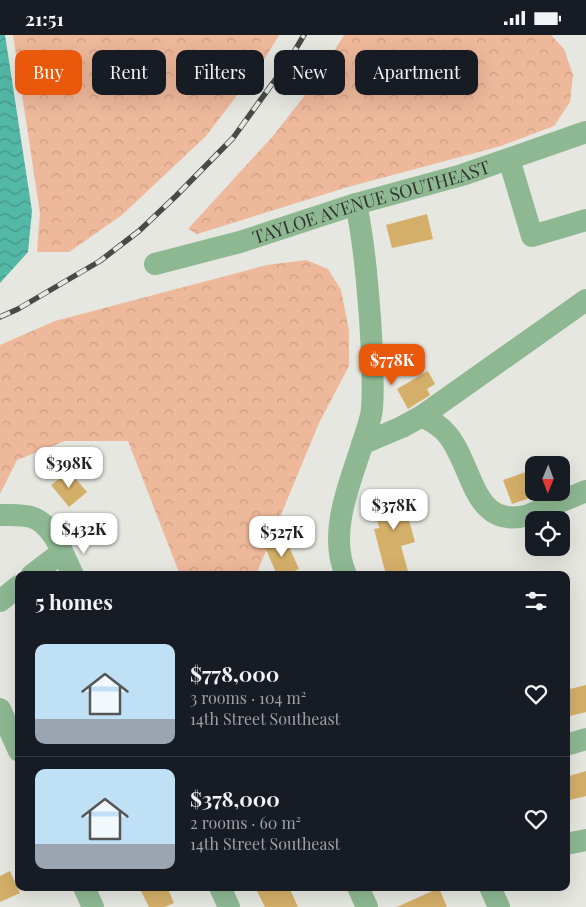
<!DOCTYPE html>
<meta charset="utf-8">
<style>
body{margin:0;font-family:"Playfair Display",serif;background:#20242c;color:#f1f3f6;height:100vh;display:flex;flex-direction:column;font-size:19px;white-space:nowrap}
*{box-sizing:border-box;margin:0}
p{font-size:16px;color:#9ea1a6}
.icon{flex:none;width:28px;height:28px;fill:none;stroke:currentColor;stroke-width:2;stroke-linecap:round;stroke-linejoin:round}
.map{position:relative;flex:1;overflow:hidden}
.drawer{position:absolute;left:15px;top:536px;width:555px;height:320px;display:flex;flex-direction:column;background:#171b24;border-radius:10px;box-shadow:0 5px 20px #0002}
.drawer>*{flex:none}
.guide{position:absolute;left:15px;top:15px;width:556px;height:45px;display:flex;gap:10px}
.needle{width:32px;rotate:181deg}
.buttons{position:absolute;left:525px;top:421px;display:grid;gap:10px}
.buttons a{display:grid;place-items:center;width:45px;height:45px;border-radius:10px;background:#171b24;box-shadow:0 5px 20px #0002;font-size:25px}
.price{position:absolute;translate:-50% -42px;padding:0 11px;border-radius:10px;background:#fff;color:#222;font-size:16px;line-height:32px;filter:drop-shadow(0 1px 2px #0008)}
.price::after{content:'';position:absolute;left:50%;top:30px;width:15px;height:11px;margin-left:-8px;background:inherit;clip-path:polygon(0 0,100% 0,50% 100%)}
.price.selected{background:#ea580c;color:#fff}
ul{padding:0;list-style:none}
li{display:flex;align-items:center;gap:15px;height:125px;padding:0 20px}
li+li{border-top:1px solid #363941}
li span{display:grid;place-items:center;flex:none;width:140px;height:100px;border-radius:10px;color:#555}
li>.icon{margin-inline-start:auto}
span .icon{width:60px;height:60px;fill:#fffc;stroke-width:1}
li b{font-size:21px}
h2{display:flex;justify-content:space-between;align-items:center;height:60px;padding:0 20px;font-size:21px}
.pill{padding:0 18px;border-radius:10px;background:#171b24;box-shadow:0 5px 20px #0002;font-size:18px;line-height:45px}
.pill.selected{background:#ea580c;color:#fff}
.status{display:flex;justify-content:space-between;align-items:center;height:35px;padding:0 25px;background:#171b24;direction:ltr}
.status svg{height:14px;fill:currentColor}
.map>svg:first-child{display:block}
.forest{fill:url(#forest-crowns)}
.water{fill:url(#water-waves)}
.building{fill:#d4af69}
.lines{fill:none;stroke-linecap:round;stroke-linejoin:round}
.minor{stroke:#8db892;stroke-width:22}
.rail-casing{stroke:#494946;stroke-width:5.5}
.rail{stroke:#e5e7e0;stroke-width:4;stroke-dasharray:11;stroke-linecap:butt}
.labels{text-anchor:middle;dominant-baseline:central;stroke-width:5;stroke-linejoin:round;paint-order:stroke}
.street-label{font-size:18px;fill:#30302e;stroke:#e5e7e0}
</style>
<div class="status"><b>21:51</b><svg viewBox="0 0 49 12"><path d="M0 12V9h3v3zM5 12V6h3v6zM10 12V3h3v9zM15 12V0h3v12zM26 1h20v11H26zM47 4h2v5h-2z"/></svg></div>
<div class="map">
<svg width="586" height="872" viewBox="0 0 586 872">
<defs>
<pattern id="forest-crowns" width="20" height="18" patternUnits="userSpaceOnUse" patternTransform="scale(1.25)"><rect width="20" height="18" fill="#eeb89a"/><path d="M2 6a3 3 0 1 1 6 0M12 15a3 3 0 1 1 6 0" fill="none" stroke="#cc9e85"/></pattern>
<pattern id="water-waves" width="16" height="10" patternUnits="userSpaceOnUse" patternTransform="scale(1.25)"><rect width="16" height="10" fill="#53b8a6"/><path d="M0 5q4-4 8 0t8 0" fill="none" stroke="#459688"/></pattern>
</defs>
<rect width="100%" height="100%" fill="#e5e7e0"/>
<path class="forest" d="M13,0H279L264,25L206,101L122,180L69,217H37L40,178Z
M344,0H551L564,14L573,40L570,67L554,91L501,111L348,152L197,199L188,194L273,101L313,50Z
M306,225L328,234L341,255L349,296V331L319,388L256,540H180L128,406H65L17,425L0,459V310L55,286L267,230Z"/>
<path class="water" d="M0,0H5L32,176L28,217L0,248Z"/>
<path class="building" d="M427,179L433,204L392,213L386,190Z
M428,336L435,349L427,354L430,360L408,374L397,354Z
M69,436L87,457L69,472L51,450Z
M526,437L536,461L512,469L503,445Z
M410,458L414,477L407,478L415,507L401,511L409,540H386L374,494L379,493L373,466L379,465L378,463Z
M285,503L299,534L285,540H277L265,512Z
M586,650V677L566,682V655Z
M586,736V761L566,766V742Z
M10,836L20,858L0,867V841Z
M139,852H167L174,868L165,872H149Z
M255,852H289L298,872H265Z
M439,853L447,872H397Z"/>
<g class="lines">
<g class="minor">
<path d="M509,124L532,201L586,185"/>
<path id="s1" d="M155,229L240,207L356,169L462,140L586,97"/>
<path d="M422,381L586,265"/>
<path d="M362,409L402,392L422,381C431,386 441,391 447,399C474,431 472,496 529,480L586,456"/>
<path d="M0,480C10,480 21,479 31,482C54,489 63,520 73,540"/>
<path d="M32,540L62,517"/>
<path d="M346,540C327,497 351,446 364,404C367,394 371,384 372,374C374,344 372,313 370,283C367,245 364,207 356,169"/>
<path d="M0,566L19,551"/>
<path d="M0,674L19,716"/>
<path d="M566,710L586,704"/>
<path d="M566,809L586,805"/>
<path d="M84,852L93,872"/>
<path d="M220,852L229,872"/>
<path d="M358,852L367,872"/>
<path d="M490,852L499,872"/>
</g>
<defs>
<path id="rail" d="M0,282L18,274L100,226L139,196L176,161L233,103L288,27L304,0"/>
</defs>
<use href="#rail" class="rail-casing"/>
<use href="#rail" class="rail"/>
</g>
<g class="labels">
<g class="street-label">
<text stroke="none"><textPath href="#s1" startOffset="225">TAYLOE AVENUE SOUTHEAST</textPath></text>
</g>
</g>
</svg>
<div class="buttons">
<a><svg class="needle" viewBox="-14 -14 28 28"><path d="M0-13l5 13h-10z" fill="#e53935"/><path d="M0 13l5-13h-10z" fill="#9ea1a6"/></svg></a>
<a><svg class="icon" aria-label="locate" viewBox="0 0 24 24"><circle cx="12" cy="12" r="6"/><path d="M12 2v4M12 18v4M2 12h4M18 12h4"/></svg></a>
</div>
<b class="price selected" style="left:392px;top:351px">$778K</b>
<b class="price" style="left:69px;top:454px">$398K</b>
<b class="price" style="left:394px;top:496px">$378K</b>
<b class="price" style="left:84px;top:520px">$432K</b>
<b class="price" style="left:282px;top:523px">$527K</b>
<div class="guide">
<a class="pill selected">Buy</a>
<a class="pill">Rent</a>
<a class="pill">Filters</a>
<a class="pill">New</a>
<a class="pill">Apartment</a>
</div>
<section class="drawer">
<h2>5 homes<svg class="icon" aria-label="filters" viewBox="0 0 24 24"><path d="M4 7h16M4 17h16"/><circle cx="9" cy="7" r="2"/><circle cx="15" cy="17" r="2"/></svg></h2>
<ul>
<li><span style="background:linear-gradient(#bfe0f5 75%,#9aa5b1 0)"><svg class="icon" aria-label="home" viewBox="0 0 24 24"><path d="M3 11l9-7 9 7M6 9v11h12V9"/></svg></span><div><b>$778,000</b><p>3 rooms · 104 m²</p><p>14th Street Southeast</p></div><svg class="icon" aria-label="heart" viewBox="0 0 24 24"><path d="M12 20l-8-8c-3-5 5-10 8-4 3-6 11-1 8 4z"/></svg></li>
<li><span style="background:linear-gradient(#bfe0f5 75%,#9aa5b1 0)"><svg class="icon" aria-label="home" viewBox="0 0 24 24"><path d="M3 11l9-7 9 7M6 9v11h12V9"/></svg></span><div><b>$378,000</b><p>2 rooms · 60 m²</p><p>14th Street Southeast</p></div><svg class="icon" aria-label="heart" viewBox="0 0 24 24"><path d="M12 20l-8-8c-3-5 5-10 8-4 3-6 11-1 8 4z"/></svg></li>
</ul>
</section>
</div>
